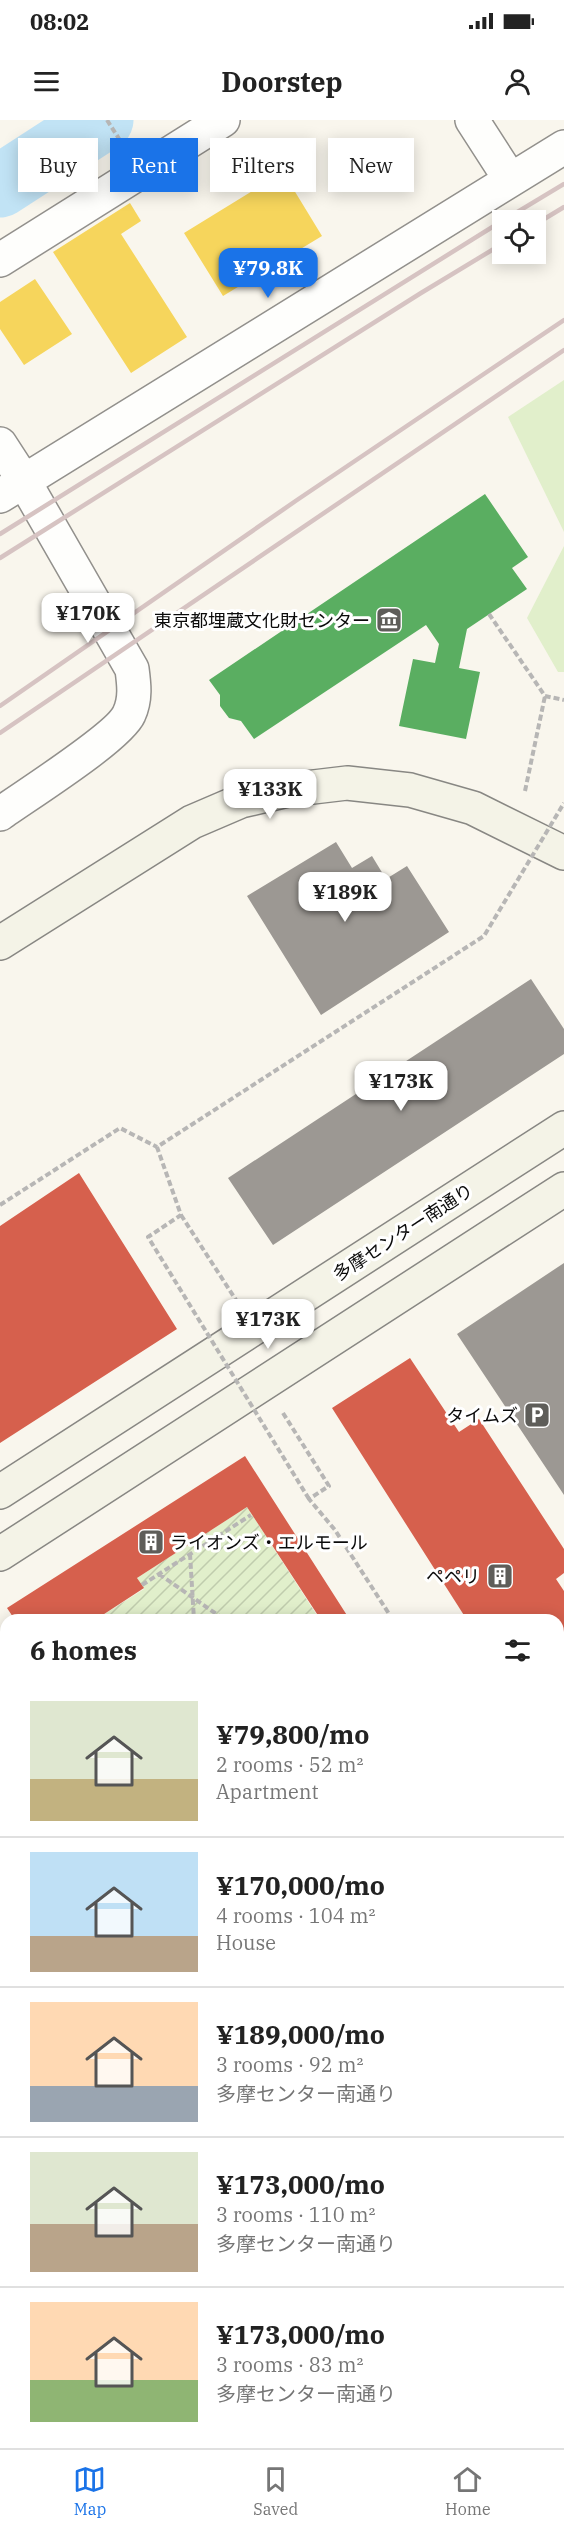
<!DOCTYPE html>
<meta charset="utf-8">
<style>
body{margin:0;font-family:"IBM Plex Serif","Noto Sans JP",serif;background:#f2f2f2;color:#222;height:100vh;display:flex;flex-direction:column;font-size:22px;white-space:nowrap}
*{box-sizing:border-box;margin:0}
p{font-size:20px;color:#767676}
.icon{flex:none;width:33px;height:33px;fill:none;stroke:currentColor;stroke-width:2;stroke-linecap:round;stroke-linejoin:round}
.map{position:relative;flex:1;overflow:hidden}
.sheet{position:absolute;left:0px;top:1494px;width:564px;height:834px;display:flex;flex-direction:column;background:#fff;border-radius:18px 18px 0 0;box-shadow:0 3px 15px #0003}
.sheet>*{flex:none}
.hud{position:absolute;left:18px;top:18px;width:528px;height:54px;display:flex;gap:12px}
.controls{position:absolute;left:492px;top:90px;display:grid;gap:12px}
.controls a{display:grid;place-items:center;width:54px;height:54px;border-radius:0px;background:#fff;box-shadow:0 3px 15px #0003;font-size:30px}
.price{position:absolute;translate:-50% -51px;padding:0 14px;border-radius:12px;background:#fff;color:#222;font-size:20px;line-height:39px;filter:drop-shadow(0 2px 3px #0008)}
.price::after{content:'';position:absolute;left:50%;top:36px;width:18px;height:14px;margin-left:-9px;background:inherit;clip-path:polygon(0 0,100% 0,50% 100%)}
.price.selected{background:#1a73e8;color:#fff}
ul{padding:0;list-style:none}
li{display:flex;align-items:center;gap:18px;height:150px;padding:0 30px}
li+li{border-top:2px solid #e0e0e0}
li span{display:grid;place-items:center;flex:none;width:168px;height:120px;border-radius:0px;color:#555}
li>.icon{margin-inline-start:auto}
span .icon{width:72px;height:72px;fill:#fffc;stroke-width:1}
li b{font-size:26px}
h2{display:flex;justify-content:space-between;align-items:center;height:72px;padding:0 30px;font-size:26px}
.pill{padding:0 21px;border-radius:0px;background:#fff;box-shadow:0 3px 15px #0003;font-size:21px;line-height:54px}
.pill.selected{background:#1a73e8;color:#fff}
.status{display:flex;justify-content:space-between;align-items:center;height:42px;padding:0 30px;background:#fff;direction:ltr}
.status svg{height:16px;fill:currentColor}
header{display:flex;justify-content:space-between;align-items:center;height:78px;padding:0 30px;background:#fff;font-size:27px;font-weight:700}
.dock{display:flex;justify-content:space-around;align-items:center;height:84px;border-top:2px solid #e0e0e0;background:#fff;font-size:16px;color:#767676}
.dock a{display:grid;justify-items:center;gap:3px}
.dock .selected{color:#1a73e8}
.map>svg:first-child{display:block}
.park{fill:#e1efcb}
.garden{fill:url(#garden-furrows)}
.plaza{fill:url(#plaza-grid)}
.homes{fill:#f6d55c}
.shops{fill:#d6604d}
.offices{fill:#9970ab}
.public{fill:#5aae61}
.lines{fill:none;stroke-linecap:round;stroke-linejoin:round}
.river{stroke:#c1e3f5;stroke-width:63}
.building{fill:#9c9893}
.street-casing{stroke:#92908c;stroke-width:36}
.secondary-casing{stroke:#888783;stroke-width:36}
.path{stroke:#b7b6b5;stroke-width:4;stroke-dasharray:6 3;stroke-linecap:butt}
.street{stroke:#fefefc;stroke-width:33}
.secondary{stroke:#f4f3e7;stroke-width:33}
.rail{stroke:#d6c3c2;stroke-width:4.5}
.path-bridge{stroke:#b7b6b5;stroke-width:4;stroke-dasharray:6 3;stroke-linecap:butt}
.labels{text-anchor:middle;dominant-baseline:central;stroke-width:6;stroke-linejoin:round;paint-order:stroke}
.poi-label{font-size:18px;fill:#0a0a0a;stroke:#fff;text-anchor:end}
.street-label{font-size:18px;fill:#0a0a0a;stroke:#fff}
</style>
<div class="status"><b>08:02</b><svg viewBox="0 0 49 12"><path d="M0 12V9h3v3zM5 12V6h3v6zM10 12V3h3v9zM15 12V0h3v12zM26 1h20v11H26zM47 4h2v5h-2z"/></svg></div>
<header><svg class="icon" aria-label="menu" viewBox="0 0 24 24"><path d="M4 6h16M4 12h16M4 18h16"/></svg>Doorstep<svg class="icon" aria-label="person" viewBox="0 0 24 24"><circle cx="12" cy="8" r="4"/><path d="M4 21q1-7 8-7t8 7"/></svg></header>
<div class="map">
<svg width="564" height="2328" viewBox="0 0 564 2328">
<defs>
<pattern id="garden-furrows" width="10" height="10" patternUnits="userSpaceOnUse" patternTransform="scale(1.5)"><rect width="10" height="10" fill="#e1efcb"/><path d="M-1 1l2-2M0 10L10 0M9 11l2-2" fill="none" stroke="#c0ccad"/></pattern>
<pattern id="plaza-grid" width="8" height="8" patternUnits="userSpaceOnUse" patternTransform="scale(1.5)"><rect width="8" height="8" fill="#e9e5d8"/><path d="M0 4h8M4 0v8" fill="none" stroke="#c6c3b8"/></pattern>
</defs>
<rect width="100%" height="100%" fill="#f9f6ed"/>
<path class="park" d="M564,260V412L508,297Z
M564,426V552H558L527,498Z"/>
<path class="garden" d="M247,1387L320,1500H95L144,1469L137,1458Z"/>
<path class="plaza" d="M564,1680V1808L558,1799V1684Z
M6,2036V2110L0,2114V2040Z"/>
<path class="homes" d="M283,52L322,116L223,176L184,113Z
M130,83L141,101L121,114L187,217L131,253L53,132Z
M35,159L72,214L24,245L0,209V182Z"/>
<path class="shops" d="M79,1053L177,1209L0,1323V1106Z
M410,1238L459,1312L479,1299L564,1429V1453L556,1459L564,1471V1674L558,1678V1500H467L332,1288Z
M245,1336L350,1500H321L247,1387L137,1458L144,1468L95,1500H15L7,1488Z
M6,1538V1576L0,1567V1542Z
M0,1903L6,1912V2015L0,2019Z
M6,2128V2258L0,2262V2132Z
M6,2271V2322H288L291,2328H0V2275Z"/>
<path class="offices" d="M564,2080V2262L558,2253V2084Z
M558,2270L564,2280V2310L558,2314Z"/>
<path class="public" d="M485,374L528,437L512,448L527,469L467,509L459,548L480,552L466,619L399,606L413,539L435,543L439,524L426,505L254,619L241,601L229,598L220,586V575L209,560Z"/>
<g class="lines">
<path class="river" d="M0,66L102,0"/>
</g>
<path class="building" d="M336,722L352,748L372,736L386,759L407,746L449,812L321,895L247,776Z
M531,859L564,909V934L273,1125L228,1058Z
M564,1143V1375L457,1214Z
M558,1801L564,1810V1882L558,1873Z"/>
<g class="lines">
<defs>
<path id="street" d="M472,0L510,59
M0,140L223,0
M0,324L24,361L132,549C134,564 136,579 129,594C119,617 25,676 0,694
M0,376L564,27"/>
<path id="secondary" d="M0,823L192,702L241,681L288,670L347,663L410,670L473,688L564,733
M0,1372L564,1008
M0,1434L564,1069
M0,1679L6,1688
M0,1787L6,1796
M340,2322L344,2328
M408,2322L411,2328"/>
</defs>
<use href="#street" class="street-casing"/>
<use href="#secondary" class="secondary-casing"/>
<path class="path" d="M107,0L123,25
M489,494L545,576L564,580
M525,671L545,576
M0,1085L120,1008L157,1027
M181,1095L236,1180
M283,1293L329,1366L309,1379L335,1410L393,1500
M190,1434L194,1500
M159,1454L225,1500
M142,1465L251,1395
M558,1716L564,1712
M558,1762L564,1772
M0,2049L6,2045
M0,2100L6,2096"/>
<use href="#street" class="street"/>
<use href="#secondary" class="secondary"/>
<path class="rail" d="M504,100L564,64
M536,104L564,87
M0,414L502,101
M0,438L421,173L502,124
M0,586L297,380L564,200
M0,613L564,230"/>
<path class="path-bridge" d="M309,1379L148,1117L181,1095L157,1027L484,816L564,683"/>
</g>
<defs>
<symbol id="museum-square" viewBox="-11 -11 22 22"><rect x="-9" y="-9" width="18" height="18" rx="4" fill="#5e5d59" stroke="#fff"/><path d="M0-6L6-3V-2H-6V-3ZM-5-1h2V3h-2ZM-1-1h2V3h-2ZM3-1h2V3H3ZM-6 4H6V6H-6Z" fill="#fff"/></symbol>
<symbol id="parking-square" viewBox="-11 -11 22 22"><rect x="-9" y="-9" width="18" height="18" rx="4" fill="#5e5d59" stroke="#fff"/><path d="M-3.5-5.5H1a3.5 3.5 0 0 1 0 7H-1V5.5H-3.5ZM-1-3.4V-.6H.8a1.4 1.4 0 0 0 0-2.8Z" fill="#fff"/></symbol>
<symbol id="building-square" viewBox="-11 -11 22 22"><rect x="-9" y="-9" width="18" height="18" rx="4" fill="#5e5d59" stroke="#fff"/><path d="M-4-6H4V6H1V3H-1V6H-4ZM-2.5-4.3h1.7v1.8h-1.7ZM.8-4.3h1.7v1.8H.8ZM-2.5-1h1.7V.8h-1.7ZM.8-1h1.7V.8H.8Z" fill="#fff"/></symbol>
</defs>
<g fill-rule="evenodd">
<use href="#museum-square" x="374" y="485" width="30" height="30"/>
<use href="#parking-square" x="522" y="1280" width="30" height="30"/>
<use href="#building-square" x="136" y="1407" width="30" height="30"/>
<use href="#building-square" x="485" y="1441" width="30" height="30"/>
</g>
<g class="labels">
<g class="poi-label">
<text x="370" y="500">東京都埋蔵文化財センター</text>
<text x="518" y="1295">タイムズ</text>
<text x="170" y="1422" text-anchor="start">ライオンズ・エルモール</text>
<text x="480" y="1456">ペペリ</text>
</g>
<g class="street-label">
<text transform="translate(403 1112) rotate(-33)">多摩センター南通り</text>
</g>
</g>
</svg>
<div class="controls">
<a><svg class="icon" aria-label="locate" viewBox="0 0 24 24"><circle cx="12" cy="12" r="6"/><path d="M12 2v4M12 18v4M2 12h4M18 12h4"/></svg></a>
</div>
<b class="price selected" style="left:268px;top:179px">¥79.8K</b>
<b class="price" style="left:88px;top:524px">¥170K</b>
<b class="price" style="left:270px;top:700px">¥133K</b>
<b class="price" style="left:345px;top:803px">¥189K</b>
<b class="price" style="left:401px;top:992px">¥173K</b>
<b class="price" style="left:268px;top:1230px">¥173K</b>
<div class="hud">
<a class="pill">Buy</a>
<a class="pill selected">Rent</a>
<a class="pill">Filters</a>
<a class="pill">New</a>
</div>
<section class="sheet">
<h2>6 homes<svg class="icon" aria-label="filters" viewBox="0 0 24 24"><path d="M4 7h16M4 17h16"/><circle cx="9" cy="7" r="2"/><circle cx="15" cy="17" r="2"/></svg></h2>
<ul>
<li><span style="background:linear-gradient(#dfe7d0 65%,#c2b280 0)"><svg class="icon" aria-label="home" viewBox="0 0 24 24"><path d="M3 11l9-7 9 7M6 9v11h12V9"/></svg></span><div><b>¥79,800/mo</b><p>2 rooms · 52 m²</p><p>Apartment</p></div></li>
<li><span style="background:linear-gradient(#bfe0f5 70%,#b9a48a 0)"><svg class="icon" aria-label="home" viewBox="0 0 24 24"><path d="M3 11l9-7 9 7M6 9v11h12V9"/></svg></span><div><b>¥170,000/mo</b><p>4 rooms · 104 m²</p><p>House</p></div></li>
<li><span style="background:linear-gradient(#ffd9b3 70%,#9aa5b1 0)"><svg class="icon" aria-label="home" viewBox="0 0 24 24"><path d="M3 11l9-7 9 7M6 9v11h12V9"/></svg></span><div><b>¥189,000/mo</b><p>3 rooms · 92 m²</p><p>多摩センター南通り</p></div></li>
<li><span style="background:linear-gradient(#dfe7d0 60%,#b9a48a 0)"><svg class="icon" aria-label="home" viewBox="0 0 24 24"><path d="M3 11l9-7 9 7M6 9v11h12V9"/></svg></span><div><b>¥173,000/mo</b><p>3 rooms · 110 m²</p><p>多摩センター南通り</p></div></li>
<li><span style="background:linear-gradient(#ffd9b3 65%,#8fb573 0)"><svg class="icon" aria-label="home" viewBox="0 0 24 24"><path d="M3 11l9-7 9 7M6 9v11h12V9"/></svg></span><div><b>¥173,000/mo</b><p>3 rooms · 83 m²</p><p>多摩センター南通り</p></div></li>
</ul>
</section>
</div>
<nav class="dock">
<a class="selected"><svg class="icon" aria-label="map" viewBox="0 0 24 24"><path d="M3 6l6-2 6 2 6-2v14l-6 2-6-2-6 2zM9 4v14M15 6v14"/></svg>Map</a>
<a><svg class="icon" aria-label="saved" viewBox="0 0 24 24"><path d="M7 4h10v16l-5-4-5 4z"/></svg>Saved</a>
<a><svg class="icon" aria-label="home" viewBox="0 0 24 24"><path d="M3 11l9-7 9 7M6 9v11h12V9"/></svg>Home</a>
</nav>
